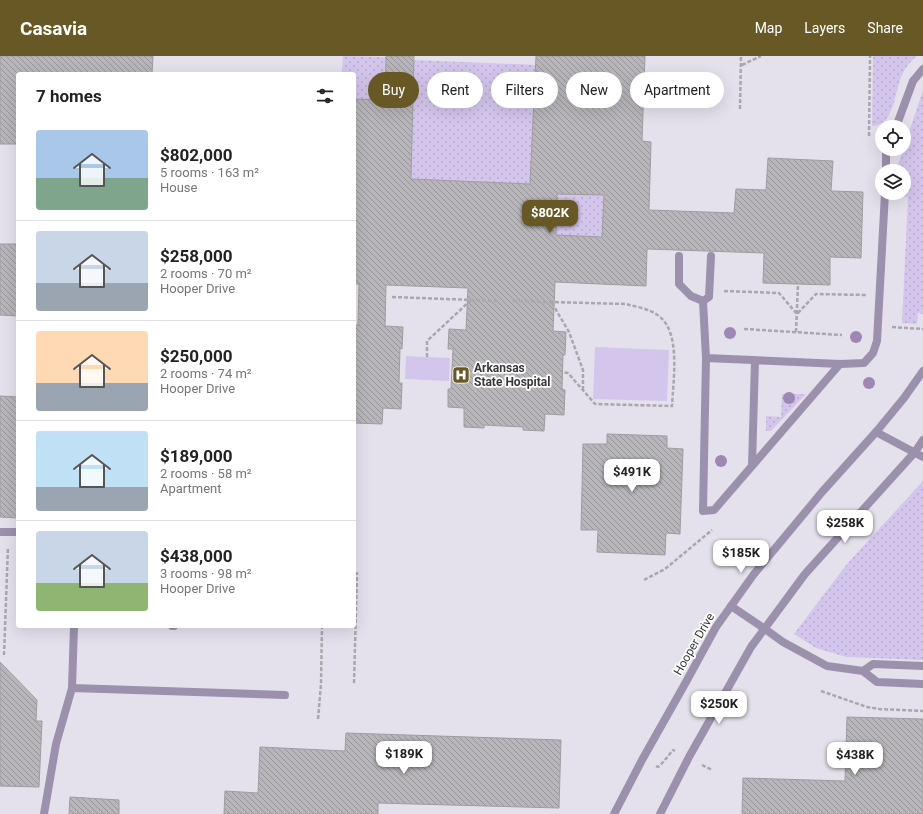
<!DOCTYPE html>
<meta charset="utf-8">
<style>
body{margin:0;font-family:Roboto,sans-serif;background:#f6f6f6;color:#222;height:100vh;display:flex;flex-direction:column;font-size:15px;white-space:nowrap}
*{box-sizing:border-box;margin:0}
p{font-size:13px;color:#767676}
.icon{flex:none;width:22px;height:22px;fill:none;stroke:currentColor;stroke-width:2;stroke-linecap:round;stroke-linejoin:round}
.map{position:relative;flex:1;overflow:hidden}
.side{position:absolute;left:16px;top:16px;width:340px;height:556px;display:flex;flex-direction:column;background:#fff;border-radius:4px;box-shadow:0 4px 16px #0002}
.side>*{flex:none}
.banner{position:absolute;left:368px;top:16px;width:380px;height:36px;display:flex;gap:8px}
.fabs{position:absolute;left:875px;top:64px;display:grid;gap:8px}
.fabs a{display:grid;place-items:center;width:36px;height:36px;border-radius:50%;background:#fff;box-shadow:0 4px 16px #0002;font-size:20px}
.price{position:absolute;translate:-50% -34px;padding:0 9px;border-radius:8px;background:#fff;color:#222;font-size:13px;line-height:26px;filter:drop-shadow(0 1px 2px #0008)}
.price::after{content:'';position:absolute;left:50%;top:24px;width:12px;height:9px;margin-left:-6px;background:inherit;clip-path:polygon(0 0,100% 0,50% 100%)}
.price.on{background:#675825;color:#fff}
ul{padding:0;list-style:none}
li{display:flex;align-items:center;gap:12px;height:100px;padding:0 20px}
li+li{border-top:1px solid #e0e0e0}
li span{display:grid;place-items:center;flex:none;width:112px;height:80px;border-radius:4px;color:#555}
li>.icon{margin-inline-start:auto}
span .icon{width:48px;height:48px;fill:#fffc;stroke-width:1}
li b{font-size:17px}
h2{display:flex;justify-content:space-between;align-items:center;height:48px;padding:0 20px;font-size:17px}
.chip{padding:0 14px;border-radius:18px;background:#fff;box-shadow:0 4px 16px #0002;font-size:14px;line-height:36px}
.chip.on{background:#675825;color:#fff}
header{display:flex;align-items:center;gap:24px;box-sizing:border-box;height:56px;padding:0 20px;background:#675825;color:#fff}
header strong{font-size:19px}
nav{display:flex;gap:22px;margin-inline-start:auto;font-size:14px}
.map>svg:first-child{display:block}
.built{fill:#e5e1ec;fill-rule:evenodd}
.grass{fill:url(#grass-dots)}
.park{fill:#d4c5ec}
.building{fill:url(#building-back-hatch);stroke:#9e9ca0;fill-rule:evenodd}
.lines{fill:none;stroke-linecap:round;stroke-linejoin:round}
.path{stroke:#a9a7ab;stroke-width:2.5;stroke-dasharray:4 2;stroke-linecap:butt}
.lane{stroke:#9c91ad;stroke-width:8}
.street{stroke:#9c91ad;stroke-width:8}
.tree{fill:#9c88b3}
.labels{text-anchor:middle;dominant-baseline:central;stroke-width:3.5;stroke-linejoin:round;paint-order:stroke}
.poi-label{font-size:12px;font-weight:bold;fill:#38383a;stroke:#fff;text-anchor:start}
.street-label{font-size:12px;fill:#38383a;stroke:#fff}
</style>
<header>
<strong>Casavia</strong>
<nav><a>Map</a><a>Layers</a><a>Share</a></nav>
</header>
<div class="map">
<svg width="923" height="758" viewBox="0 0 923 758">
<defs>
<pattern id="grass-dots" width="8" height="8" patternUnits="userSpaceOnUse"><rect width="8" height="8" fill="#d4c5ec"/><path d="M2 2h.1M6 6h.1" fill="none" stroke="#b7aacb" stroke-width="1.8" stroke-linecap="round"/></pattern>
<pattern id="building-back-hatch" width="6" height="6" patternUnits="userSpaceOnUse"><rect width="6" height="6" fill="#b8b6bb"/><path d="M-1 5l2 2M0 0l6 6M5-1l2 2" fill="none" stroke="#979599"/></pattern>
</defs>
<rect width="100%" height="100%" fill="#f0eef3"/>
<path class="built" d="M0,0H923V758H0ZM18,18H354V570H18ZM882,71H904V93H882ZM882,115H904V137H882Z"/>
<path class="grass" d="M343,0L386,1L385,44L354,43V18H342Z
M873,0H917C912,4 906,10 903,17C894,33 896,69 872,70Z
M414,4L536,9L530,128L411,123Z
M923,34V258L918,257L917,268L902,267L908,141L888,139V137H904V115H896Z
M557,138L604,139L602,181L556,179Z
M782,338H806L771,375H766V360L781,361Z
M923,425V604L846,601L816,592L794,578L847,508Z"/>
<path class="park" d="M595,291L669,294L667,345L593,343Z
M406,300L450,302L449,325L405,323Z"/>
<path class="building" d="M0,0H153L152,18H18V88H0Z
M386,0H414L411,123L530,128L536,0H645L642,85L651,86L649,154L734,157L736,133L766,134L768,102L833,105L831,135L863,136L861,202L830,201V229L763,227L764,197L647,193L646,230L555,226L553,275L566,276L565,299H563L562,333L565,334L564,359L545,358L544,375L523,374V371L484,369V372L464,371V352L448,351V333H451L453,293H448L449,273L466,274L468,232L386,229L385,270L403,271L402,293L400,292L399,327H402L401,353L383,352L382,368L354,367V269H358L359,228H354V43L385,44ZM557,138L604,139L602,181L556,179Z
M0,188H18V260L0,259Z
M0,340L18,341V462L0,461Z
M607,378L667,380V392L683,393L680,478L666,477L665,499L597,496L598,474H581L583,388H607Z
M0,606L37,644L36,665H42L39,731L0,730Z
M847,661L923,663V758H742L743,722L845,725Z
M346,677L561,684L559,752L378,747V758H224L225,735L258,737L260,691L345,695Z
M70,741L119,744V758H69Z"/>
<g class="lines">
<path class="path" d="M742,9L761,0
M740,53L741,0
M869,80L870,0
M724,235L779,237L797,258L816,238L866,239
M392,241L500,245
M513,245L626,248C637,251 651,253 660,261C681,278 673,326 672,350L595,348L568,317L562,316
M552,247L569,276L583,314V334
M892,271L923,273
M744,273L842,279
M796,276L798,228
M427,301V285L471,244
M644,524L665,513L712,474
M4,599L8,491
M354,627L357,516
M821,635L867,651L879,653L923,655
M318,663L321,628L322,570
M702,709L712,714
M656,710L658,711C664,706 668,700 673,694L675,695"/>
<path class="lane" d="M896,71L913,25L923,13
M886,115V93
M679,200V228L691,240L703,245
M703,245L706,302L703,455L714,454L840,308
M703,245L709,241L711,200
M706,302L840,308L864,307L873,297L877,285L885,137
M876,376L923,401
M752,410L755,305
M0,476H18
M731,550L765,573L783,586L827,610L863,615L877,626L923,628
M172,570H174
M863,615L873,608L923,610
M72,632L74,570
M44,758L56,688L72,632L285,639"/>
<path class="street" d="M614,758L642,704L686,626L716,571L754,518L822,436L876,376L904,342L923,315
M660,758L689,701L751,591L805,518L915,396L923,384"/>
</g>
<g class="tree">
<circle cx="730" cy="277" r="6"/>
<circle cx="856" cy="281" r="6"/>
<circle cx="869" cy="327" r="6"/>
<circle cx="789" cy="342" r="6"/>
<circle cx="721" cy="405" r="6"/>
</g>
<defs>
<symbol id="hospital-square" viewBox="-11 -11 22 22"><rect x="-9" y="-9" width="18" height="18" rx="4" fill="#675825" stroke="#fff"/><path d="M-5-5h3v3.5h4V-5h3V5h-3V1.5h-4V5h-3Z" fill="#fff"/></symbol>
</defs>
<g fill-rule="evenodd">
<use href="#hospital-square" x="451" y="309" width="20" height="20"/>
</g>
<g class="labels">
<g class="poi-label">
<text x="474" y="312">Arkansas<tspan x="474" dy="14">State Hospital</tspan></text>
</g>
<g class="street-label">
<text transform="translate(694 588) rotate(-60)">Hooper Drive</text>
</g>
</g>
</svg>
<div class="fabs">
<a><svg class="icon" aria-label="locate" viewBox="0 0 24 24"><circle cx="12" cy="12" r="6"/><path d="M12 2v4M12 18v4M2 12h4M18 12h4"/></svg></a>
<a><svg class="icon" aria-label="layers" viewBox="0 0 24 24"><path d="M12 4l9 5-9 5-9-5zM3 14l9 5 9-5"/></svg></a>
</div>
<b class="price on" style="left:550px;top:178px">$802K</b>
<b class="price" style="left:632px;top:437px">$491K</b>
<b class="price" style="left:845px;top:488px">$258K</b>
<b class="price" style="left:741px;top:518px">$185K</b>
<b class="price" style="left:719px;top:669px">$250K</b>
<b class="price" style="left:404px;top:719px">$189K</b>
<b class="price" style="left:855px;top:720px">$438K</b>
<div class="banner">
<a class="chip on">Buy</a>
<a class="chip">Rent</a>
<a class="chip">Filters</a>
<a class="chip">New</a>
<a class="chip">Apartment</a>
</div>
<section class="side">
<h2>7 homes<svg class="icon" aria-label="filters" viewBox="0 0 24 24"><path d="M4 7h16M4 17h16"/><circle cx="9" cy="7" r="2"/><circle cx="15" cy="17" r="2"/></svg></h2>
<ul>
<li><span style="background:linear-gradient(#a9c7e8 60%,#7fa58c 0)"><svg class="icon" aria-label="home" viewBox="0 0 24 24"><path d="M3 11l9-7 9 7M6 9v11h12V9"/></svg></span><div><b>$802,000</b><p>5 rooms · 163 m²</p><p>House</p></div></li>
<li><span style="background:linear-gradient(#c9d6e8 65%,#9aa5b1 0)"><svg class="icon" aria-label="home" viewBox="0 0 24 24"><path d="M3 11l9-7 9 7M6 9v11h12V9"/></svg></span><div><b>$258,000</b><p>2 rooms · 70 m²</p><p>Hooper Drive</p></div></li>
<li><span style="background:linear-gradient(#ffd9b3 65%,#9aa5b1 0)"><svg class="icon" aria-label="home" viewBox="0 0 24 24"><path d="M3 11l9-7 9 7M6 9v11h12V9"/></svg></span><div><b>$250,000</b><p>2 rooms · 74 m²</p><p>Hooper Drive</p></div></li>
<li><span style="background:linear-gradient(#bfe0f5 70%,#9aa5b1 0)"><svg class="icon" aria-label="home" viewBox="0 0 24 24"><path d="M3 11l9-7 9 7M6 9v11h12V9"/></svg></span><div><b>$189,000</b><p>2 rooms · 58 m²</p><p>Apartment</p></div></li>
<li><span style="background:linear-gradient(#c9d6e8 65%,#8fb573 0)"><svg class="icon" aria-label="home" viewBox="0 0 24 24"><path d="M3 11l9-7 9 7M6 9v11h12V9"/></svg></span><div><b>$438,000</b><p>3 rooms · 98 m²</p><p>Hooper Drive</p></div></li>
</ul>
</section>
</div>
